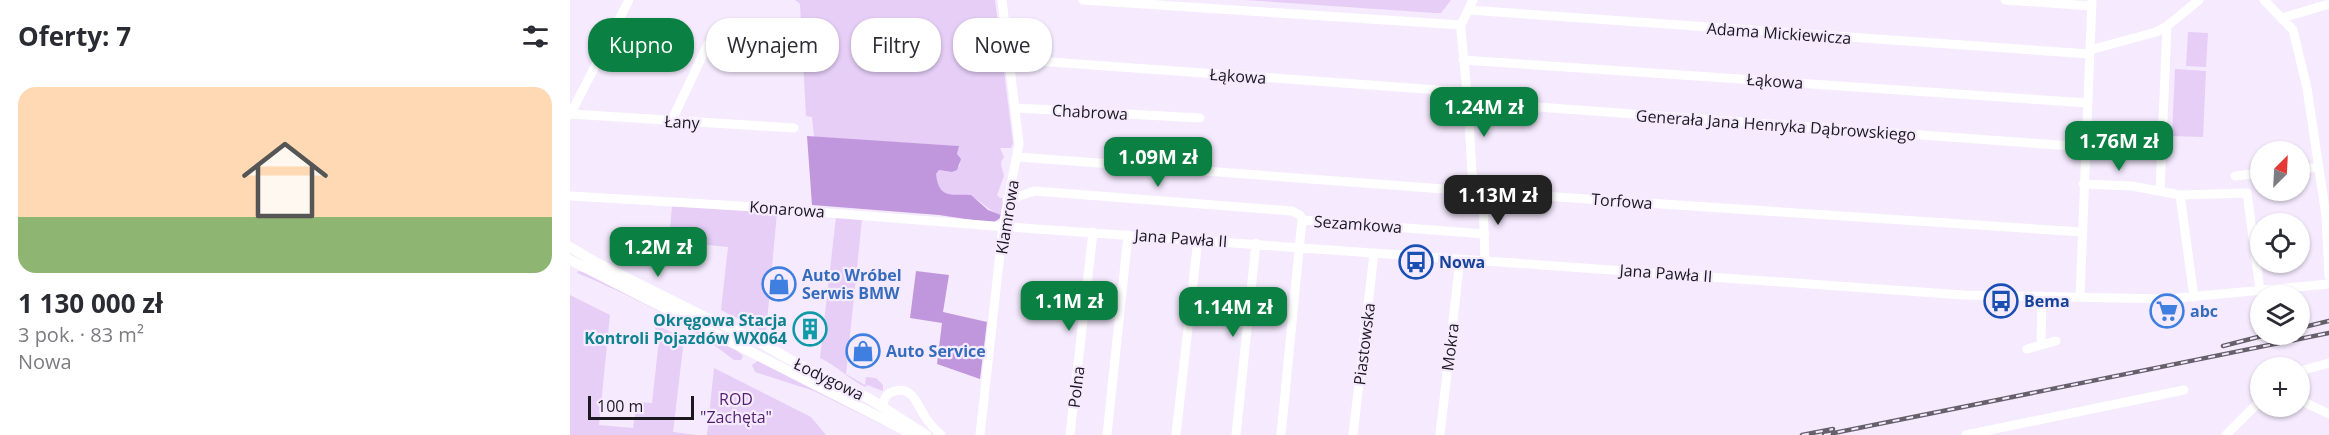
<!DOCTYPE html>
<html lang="pl">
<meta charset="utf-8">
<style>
body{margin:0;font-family:"Open Sans",sans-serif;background:#f2f2f3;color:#2b2b33;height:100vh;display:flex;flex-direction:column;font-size:22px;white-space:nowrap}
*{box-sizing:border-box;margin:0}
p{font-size:20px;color:#7c7c81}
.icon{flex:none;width:33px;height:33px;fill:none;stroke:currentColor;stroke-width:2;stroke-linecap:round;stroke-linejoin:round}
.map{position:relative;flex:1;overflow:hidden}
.sheet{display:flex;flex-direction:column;background:#fff;width:570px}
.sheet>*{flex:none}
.guide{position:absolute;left:18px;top:18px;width:570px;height:54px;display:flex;gap:12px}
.needle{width:39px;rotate:24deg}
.controls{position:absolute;left:1680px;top:141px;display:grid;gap:12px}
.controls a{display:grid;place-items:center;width:60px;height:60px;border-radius:50%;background:#fff;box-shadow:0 2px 4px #0004;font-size:30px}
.scale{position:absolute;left:18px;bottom:15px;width:106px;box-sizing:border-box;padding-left:6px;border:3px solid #1c181f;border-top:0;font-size:16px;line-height:21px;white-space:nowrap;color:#1c181f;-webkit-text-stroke:4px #f5eafe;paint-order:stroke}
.price{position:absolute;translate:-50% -51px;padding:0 14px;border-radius:12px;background:#0b8043;color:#fff;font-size:20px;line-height:39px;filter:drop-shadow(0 2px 3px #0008)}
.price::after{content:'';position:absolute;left:50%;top:36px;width:18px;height:14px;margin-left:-9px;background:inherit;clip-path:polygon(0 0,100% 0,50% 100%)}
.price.active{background:#222;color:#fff}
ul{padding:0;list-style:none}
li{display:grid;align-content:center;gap:12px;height:318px;padding:0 18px}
li span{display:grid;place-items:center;height:186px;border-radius:18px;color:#555}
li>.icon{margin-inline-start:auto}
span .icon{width:108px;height:108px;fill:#fffc;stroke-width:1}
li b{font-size:26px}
h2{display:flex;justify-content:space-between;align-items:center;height:72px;padding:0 18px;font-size:26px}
.chip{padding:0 21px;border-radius:24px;background:#fff;box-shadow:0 2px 4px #0004;font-size:21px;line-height:54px}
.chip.active{background:#0b8043;color:#fff}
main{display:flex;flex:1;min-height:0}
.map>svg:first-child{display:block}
.green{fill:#e6cef7}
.forest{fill:#c097dc}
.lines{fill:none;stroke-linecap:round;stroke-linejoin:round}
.minor{stroke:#fff;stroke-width:9}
.major{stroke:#fff;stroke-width:10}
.rail-casing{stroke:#66606b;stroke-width:4.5}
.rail{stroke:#f5eafe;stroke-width:2;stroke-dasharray:7;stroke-linecap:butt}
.labels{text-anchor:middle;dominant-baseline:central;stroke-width:4.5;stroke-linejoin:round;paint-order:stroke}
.street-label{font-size:16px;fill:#1c181f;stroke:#f5eafe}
.transit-label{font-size:16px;font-weight:bold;fill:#164399;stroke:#f5eafe;text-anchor:start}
.shop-label{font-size:16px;font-weight:bold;fill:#366cbe;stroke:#f5eafe;text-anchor:start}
.culture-label{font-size:16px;font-weight:bold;fill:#0d838f;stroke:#f5eafe;text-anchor:end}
.park-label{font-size:16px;fill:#521f6f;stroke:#f5eafe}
</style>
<main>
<section class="sheet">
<h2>Oferty: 7<svg class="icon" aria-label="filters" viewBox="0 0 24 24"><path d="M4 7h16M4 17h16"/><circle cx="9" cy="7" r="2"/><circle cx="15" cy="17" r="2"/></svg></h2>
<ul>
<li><span style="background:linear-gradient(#ffd9b3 70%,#8fb573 0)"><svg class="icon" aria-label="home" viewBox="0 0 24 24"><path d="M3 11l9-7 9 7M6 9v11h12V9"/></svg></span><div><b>1 130 000 zł</b><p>3 pok. · 83 m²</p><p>Nowa</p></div></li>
</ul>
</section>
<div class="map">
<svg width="1759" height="435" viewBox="0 0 1759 435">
<rect width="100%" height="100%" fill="#f5eafe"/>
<path class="green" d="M225,0H425L443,143L441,148H430L434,157C428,165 433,168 434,176L427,195L430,198H433L431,215C417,211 411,199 399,196C391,193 379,198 371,192C366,188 366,180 366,174L369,170L382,172L387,169L390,165L387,154L388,146L244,137L242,117L236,116L230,4Z
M675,0H881L871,13H865Z
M1618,32L1638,33L1636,67L1616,66Z
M1605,69L1636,71L1633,137L1602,136Z
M102,206L207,213L196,333L151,310L158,247L99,241Z
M266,217L292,219L276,374L295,385L296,377L306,378L313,385V391L297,385L295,387C279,379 267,366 250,358Z
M8,271L14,272L167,351L173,356L171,360H164C117,323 62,296 7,273Z
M0,295L40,315L29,425L63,428L67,402L82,403L89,340L86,338L85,324L114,339L103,432L127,435H0Z
M188,361L318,425L317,427L244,391L185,372L182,365Z
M144,368L241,417L256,435H137Z"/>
<path class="forest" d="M237,136L389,146L387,154L391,159L387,170L382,172L369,170L366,174C369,199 380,194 401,195L418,210L431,215L430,218L423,223L369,215L242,205Z
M346,271L379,275L373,312L417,322L410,379L367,364L372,323L340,318Z"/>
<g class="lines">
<path class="minor" d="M513,0L891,25
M903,0L891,25V31L898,102L902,173L913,200L915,260
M1435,0L1522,6
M1694,0L1723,30L1737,88L1756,216L1759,276
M898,10L1520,54
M1712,18L1759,4
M1520,50L1586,32L1597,26L1629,0
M440,59L896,92
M893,60L1517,103
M898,102L1515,147
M445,108L630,118
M0,114L224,128
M0,115L59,0
M101,122L138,44
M448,157L927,193L1512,232
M1730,169L1742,168
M1665,176L1690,173
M1513,184L1562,186L1610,195L1677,193L1690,290
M1590,191L1597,26
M1610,195L1624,297
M0,196L170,206L424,226L1393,295L1596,299L1759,284
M437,200L465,191L722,211L730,215L732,220L711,435
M732,220L915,234
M1472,296L1471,345L1486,341
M1510,297L1522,0
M1457,349L1471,345
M1730,371L1759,363
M1730,400L1759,414
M313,407C313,400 316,394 322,392C342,384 347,404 355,417C360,424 365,430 371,435
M410,435L433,226L449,144L432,0
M500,435L523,232
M537,435L558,235
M606,435L628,239
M666,435L686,243
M783,435L804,253
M870,435L890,259
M1396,435L1614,390
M1656,435L1690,401"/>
<path class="major" d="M0,247L27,263L131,315L182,338L235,368L300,399L356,435
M0,260C114,319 229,377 344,435"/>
<defs>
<path id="rail" d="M1730,328L1759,321
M1653,346L1700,334
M1232,435L1263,429
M1254,435L1759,333"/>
</defs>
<use href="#rail" class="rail-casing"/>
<use href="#rail" class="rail"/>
</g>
<defs>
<symbol id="bus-ring" viewBox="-11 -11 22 22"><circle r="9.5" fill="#f5eafe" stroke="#1a4fb4" stroke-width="1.5"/><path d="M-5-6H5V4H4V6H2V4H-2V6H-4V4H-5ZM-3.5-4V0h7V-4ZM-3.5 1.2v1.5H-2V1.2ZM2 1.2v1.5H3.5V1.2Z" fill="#1a4fb4"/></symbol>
<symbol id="shop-ring" viewBox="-11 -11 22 22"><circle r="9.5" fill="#f5eafe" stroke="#3f7fe0" stroke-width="1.5"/><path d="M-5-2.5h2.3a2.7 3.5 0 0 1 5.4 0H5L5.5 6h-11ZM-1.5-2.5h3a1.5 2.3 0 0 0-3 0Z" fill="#3f7fe0"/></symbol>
<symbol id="supermarket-ring" viewBox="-11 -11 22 22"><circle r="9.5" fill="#f5eafe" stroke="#3f7fe0" stroke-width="1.5"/><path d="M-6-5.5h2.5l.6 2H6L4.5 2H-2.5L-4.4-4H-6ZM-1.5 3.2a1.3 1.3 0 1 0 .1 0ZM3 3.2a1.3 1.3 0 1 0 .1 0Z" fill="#3f7fe0"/></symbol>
<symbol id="building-ring" viewBox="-11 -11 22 22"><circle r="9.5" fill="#f5eafe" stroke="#0f9aa8" stroke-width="1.5"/><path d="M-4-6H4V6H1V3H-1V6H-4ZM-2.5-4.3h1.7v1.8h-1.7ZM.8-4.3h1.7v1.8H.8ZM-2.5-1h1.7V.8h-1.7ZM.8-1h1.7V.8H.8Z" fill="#0f9aa8"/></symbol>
</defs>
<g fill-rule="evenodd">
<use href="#bus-ring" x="827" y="243" width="38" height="38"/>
<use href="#shop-ring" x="190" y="265" width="38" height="38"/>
<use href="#bus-ring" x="1412" y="282" width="38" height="38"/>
<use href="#supermarket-ring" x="1578" y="292" width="38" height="38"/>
<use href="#building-ring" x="221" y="310" width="38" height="38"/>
<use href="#shop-ring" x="274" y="332" width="38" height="38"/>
</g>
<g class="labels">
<g class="street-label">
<text transform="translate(1209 33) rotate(4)">Adama Mickiewicza</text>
<text transform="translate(668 76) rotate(4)">Łąkowa</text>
<text transform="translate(1205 81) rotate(4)">Łąkowa</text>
<text transform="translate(520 112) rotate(3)">Chabrowa</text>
<text transform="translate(112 122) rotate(3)">Łany</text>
<text transform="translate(1206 125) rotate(4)">Generała Jana Henryka Dąbrowskiego</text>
<text transform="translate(1052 201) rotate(4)">Torfowa</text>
<text transform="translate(217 209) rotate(4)">Konarowa</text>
<text transform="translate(437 217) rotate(-81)">Klamrowa</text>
<text transform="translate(788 224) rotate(4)">Sezamkowa</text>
<text transform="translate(611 238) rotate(4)">Jana Pawła II</text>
<text transform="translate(1096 273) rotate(4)">Jana Pawła II</text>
<text transform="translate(794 344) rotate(-83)">Piastowska</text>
<text transform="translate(880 347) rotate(-83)">Mokra</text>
<text transform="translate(259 379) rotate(26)">Łodygowa</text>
<text transform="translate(506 387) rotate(-83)">Polna</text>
</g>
<g class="transit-label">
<text x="869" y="262">Nowa</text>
<text x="1454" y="301">Bema</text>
</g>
<g class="shop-label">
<text x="232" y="275">Auto Wróbel<tspan x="232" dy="18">Serwis BMW</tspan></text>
<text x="1620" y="311">abc</text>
<text x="316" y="351">Auto Service</text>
</g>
<g class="culture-label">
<text x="217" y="320">Okręgowa Stacja<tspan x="217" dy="18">Kontroli Pojazdów WX064</tspan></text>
</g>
<g class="park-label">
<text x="166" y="399">ROD<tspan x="166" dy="18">"Zachęta"</tspan></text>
</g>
</g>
</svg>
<div class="controls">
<a><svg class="needle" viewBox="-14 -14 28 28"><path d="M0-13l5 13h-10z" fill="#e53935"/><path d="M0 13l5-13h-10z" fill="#7c7c81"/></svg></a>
<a><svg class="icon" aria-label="locate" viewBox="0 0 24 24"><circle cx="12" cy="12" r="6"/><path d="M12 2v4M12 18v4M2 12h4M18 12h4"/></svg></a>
<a><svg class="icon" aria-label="layers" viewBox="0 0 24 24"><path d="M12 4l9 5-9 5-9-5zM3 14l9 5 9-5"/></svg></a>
<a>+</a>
</div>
<div class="scale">100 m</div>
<b class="price" style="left:914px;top:138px">1.24M zł</b>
<b class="price" style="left:1549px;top:172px">1.76M zł</b>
<b class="price" style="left:588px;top:188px">1.09M zł</b>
<b class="price active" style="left:928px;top:226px">1.13M zł</b>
<b class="price" style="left:88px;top:278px">1.2M zł</b>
<b class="price" style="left:499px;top:332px">1.1M zł</b>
<b class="price" style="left:663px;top:338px">1.14M zł</b>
<div class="guide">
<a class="chip active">Kupno</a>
<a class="chip">Wynajem</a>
<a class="chip">Filtry</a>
<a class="chip">Nowe</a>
</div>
</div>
</main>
